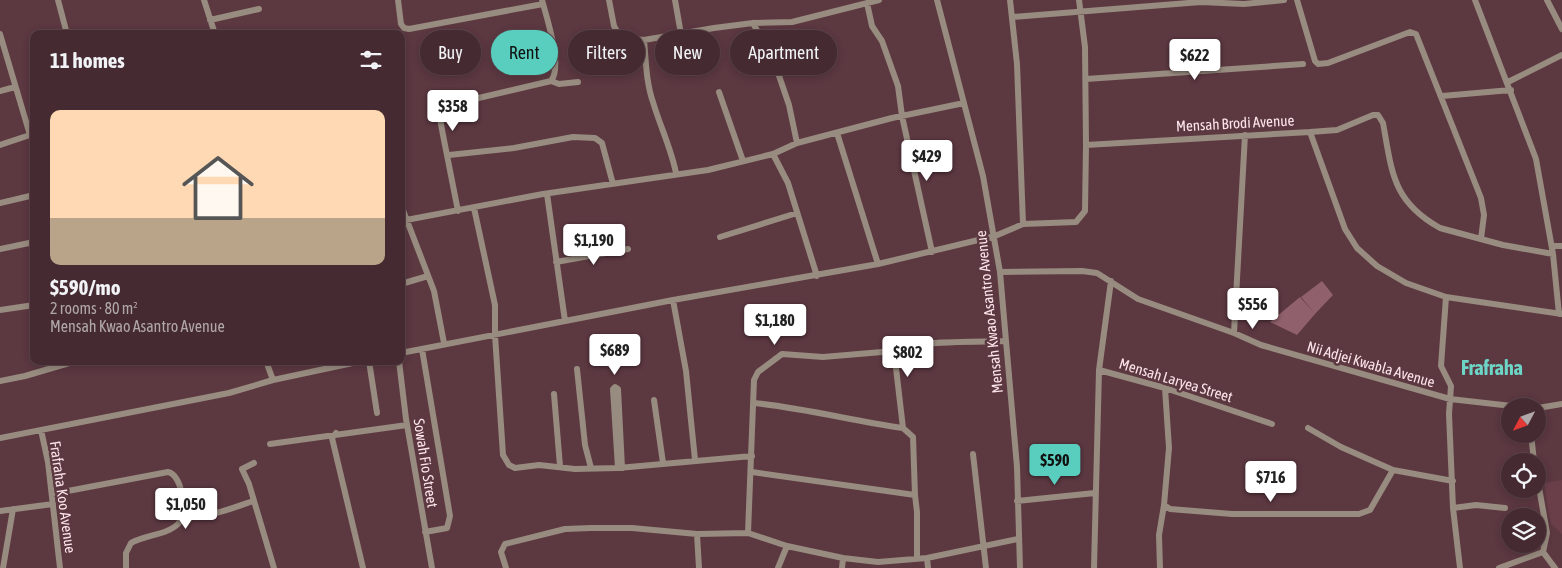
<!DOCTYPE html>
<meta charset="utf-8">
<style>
body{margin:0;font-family:"Asap Condensed",sans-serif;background:#4f363d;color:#f1f3f6;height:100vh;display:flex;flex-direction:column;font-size:19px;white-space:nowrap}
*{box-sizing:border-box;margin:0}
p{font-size:16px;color:#b0a7ab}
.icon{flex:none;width:28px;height:28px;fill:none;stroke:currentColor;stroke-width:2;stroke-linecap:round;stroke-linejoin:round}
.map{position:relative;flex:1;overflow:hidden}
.details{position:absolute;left:30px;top:30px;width:375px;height:335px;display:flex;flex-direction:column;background:#452a31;border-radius:10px;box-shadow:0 2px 8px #0003,0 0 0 1px #5d464d}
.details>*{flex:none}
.guide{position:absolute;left:420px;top:30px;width:475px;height:45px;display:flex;gap:10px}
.needle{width:32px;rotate:229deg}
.buttons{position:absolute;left:1501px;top:398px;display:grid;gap:10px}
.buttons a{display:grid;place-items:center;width:45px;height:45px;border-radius:50%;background:#452a31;box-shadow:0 2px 8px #0003,0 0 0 1px #5d464d;font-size:25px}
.price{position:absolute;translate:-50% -42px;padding:0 11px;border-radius:5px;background:#fff;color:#222;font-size:16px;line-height:32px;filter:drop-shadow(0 1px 2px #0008)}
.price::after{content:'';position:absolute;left:50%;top:30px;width:15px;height:11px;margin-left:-8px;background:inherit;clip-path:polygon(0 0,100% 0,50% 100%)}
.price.current{background:#59cebe;color:#111}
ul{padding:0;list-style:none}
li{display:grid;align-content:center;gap:10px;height:265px;padding:0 20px}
li span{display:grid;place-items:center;height:155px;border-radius:10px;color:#555}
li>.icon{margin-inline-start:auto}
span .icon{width:90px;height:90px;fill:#fffc;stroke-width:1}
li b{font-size:21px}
h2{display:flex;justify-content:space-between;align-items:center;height:60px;padding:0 20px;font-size:21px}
.chip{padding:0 18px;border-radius:22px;background:#452a31;box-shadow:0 2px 8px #0003,0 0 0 1px #5d464d;font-size:18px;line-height:45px}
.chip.current{background:#59cebe;color:#111}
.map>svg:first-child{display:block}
.built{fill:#6b3f4a}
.grass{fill:#90606c}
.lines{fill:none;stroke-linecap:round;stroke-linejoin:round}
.street{stroke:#988b7f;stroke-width:6}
.labels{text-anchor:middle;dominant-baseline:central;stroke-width:5;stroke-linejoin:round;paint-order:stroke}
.street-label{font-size:15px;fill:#fce4e9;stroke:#5c3841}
.district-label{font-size:20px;font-weight:bold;fill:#6dd5c6;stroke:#5c3841}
</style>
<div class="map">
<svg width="1562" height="568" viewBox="0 0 1562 568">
<rect width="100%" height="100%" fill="#5c3841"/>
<path class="built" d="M1562,480V534L1551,524L1544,483Z"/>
<path class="grass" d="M1322,281L1333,295L1315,314L1301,297Z
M1300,297L1315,314L1297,335L1270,322Z"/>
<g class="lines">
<path class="street" d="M58,0L67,34
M204,0L215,34
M398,0L401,24L404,28L409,29L543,4
M609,0L614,26L618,33L625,38L644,40L714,28L753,23L792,22L879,0
M675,0L681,34
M937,0L983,176L1000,272L1017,467L1020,568
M1010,0L1017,64L1023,224
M1297,0L1315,61L1318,64L1328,63L1410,32L1416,34L1481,198L1484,215L1481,239
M1475,0L1536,159L1553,254L1559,314
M1547,0L1562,29
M867,3L872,26L882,41L898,86L902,116L932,252
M1012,17L1201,2L1244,4L1284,0
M210,20L259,9
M753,23L775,64L789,105L797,143
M0,34L30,135
M644,40C646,61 646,82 653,102C660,126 671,148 676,173
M517,64L555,58
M1086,79L1303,64
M551,81L559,84L578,82
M1508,82L1562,55
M0,91L15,87
M719,92L743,161
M1442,96L1511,90
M1310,132L1337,130L1373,115H1378L1383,123C1392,172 1392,201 1440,228L1503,245L1553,254
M837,133L878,264
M0,145L33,134
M1086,145L1310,132L1345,229L1357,248L1377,266L1406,283L1446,297L1562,314
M773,154L788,183L817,276
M449,155L514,148L573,137L595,138L602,143L613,184
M547,194L565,321
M0,203L34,195
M401,205L434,291L444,343
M474,208L495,305V335L503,455L509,465L515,468L539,465L575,469L618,468L752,456
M458,211L443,135L440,119L443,109L453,104L551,81C563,66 547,19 542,0
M401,221L543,194L708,170L773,154L797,143L892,118L964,103
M720,237L797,213
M1552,246H1562
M0,249L34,242
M556,262L628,249
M1000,272L1082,271L1097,273L1138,299L1234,333L1261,345L1450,399L1512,406
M1111,281L1099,370L1165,388L1272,424
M401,284L428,276
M1446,297L1441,366L1451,386L1449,414L1453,508L1460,568
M673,300L686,371L695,460
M0,310L34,305
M1234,333L1245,135
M422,349L450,516L447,528L425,532
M401,353L673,300L878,264L995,236L1023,224L1076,222L1085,211L1086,145L1085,47L1079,0
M266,361L273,380
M369,361L377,413
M399,361L406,419L432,568
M577,369L585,445L591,468
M0,381L25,376L76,361
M1165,388L1169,448L1164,505L1170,509L1232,514H1359L1370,510L1393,470L1453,481
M554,394L560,466
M654,400L663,463
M754,403C804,408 853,421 903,428
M1538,408L1562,404
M1308,428L1341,447L1393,470
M41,430L48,462L60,568
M336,433L332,438L363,568
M1531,434L1534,461
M0,438L229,393L273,380L362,361
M270,444L407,425
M973,454L986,568
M254,463L242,469L249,484L274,568
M618,468L613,389L615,387L618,389L622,468
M752,472L915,495L917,512V558
M52,494L168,472C183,475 187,514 178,524C167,535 144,535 131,543L126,553V568
M915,495L913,437L903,428L894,351C903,340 987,342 1005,341
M1017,501L1095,493
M1453,508L1476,505L1505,508
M0,511L53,504
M182,515C207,519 230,509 253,501
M748,533L754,380L758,372L782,354L823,357L894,351
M697,534L699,568
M1543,552L1555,568
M927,558L928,568
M3,568L13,509
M506,568L501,552L505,544L565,529L591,528H632L697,534L748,533L787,546L843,558L878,562L927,558L1018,539
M778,568L787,546
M842,568L843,558
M1094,568L1099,370
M1160,568L1159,535L1164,505
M1499,568L1543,552L1547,533L1538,482"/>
</g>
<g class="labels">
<g class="street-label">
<text transform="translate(1235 123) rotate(-3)">Mensah Brodi Avenue</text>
<text transform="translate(989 312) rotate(-96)">Mensah Kwao Asantro Avenue</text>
<text transform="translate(1371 364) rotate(16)">Nii Adjei Kwabla Avenue</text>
<text transform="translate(1176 380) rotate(17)">Mensah Laryea Street</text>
<text transform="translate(426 463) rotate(81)">Sowah Fio Street</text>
<text transform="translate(63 497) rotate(82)">Frafraha Koo Avenue</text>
</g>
<g class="district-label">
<text x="1492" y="367">Frafraha</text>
</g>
</g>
</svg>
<div class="buttons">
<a><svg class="needle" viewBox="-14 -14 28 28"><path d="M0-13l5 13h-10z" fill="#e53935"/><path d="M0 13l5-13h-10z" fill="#b0a7ab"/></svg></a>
<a><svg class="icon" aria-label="locate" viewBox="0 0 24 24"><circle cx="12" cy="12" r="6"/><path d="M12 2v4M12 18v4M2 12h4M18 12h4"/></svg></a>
<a><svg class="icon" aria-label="layers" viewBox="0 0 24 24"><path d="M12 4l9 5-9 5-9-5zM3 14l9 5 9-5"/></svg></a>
</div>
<b class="price" style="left:1195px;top:81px">$622</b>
<b class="price" style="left:453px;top:132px">$358</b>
<b class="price" style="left:927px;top:182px">$429</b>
<b class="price" style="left:594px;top:266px">$1,190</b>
<b class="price" style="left:1253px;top:330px">$556</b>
<b class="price" style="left:775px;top:346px">$1,180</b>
<b class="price" style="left:615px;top:376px">$689</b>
<b class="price" style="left:908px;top:378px">$802</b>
<b class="price current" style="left:1055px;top:486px">$590</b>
<b class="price" style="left:1271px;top:503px">$716</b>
<b class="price" style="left:186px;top:530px">$1,050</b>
<div class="guide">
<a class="chip">Buy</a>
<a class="chip current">Rent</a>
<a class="chip">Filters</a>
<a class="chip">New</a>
<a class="chip">Apartment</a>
</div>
<section class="details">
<h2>11 homes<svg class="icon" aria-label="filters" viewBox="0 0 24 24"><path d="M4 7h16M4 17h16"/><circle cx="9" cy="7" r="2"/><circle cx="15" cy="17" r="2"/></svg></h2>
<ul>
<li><span style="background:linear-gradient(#ffd9b3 70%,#b9a48a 0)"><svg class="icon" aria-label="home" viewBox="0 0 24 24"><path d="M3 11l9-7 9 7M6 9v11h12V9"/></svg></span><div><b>$590/mo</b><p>2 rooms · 80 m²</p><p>Mensah Kwao Asantro Avenue</p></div></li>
</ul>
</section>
</div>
